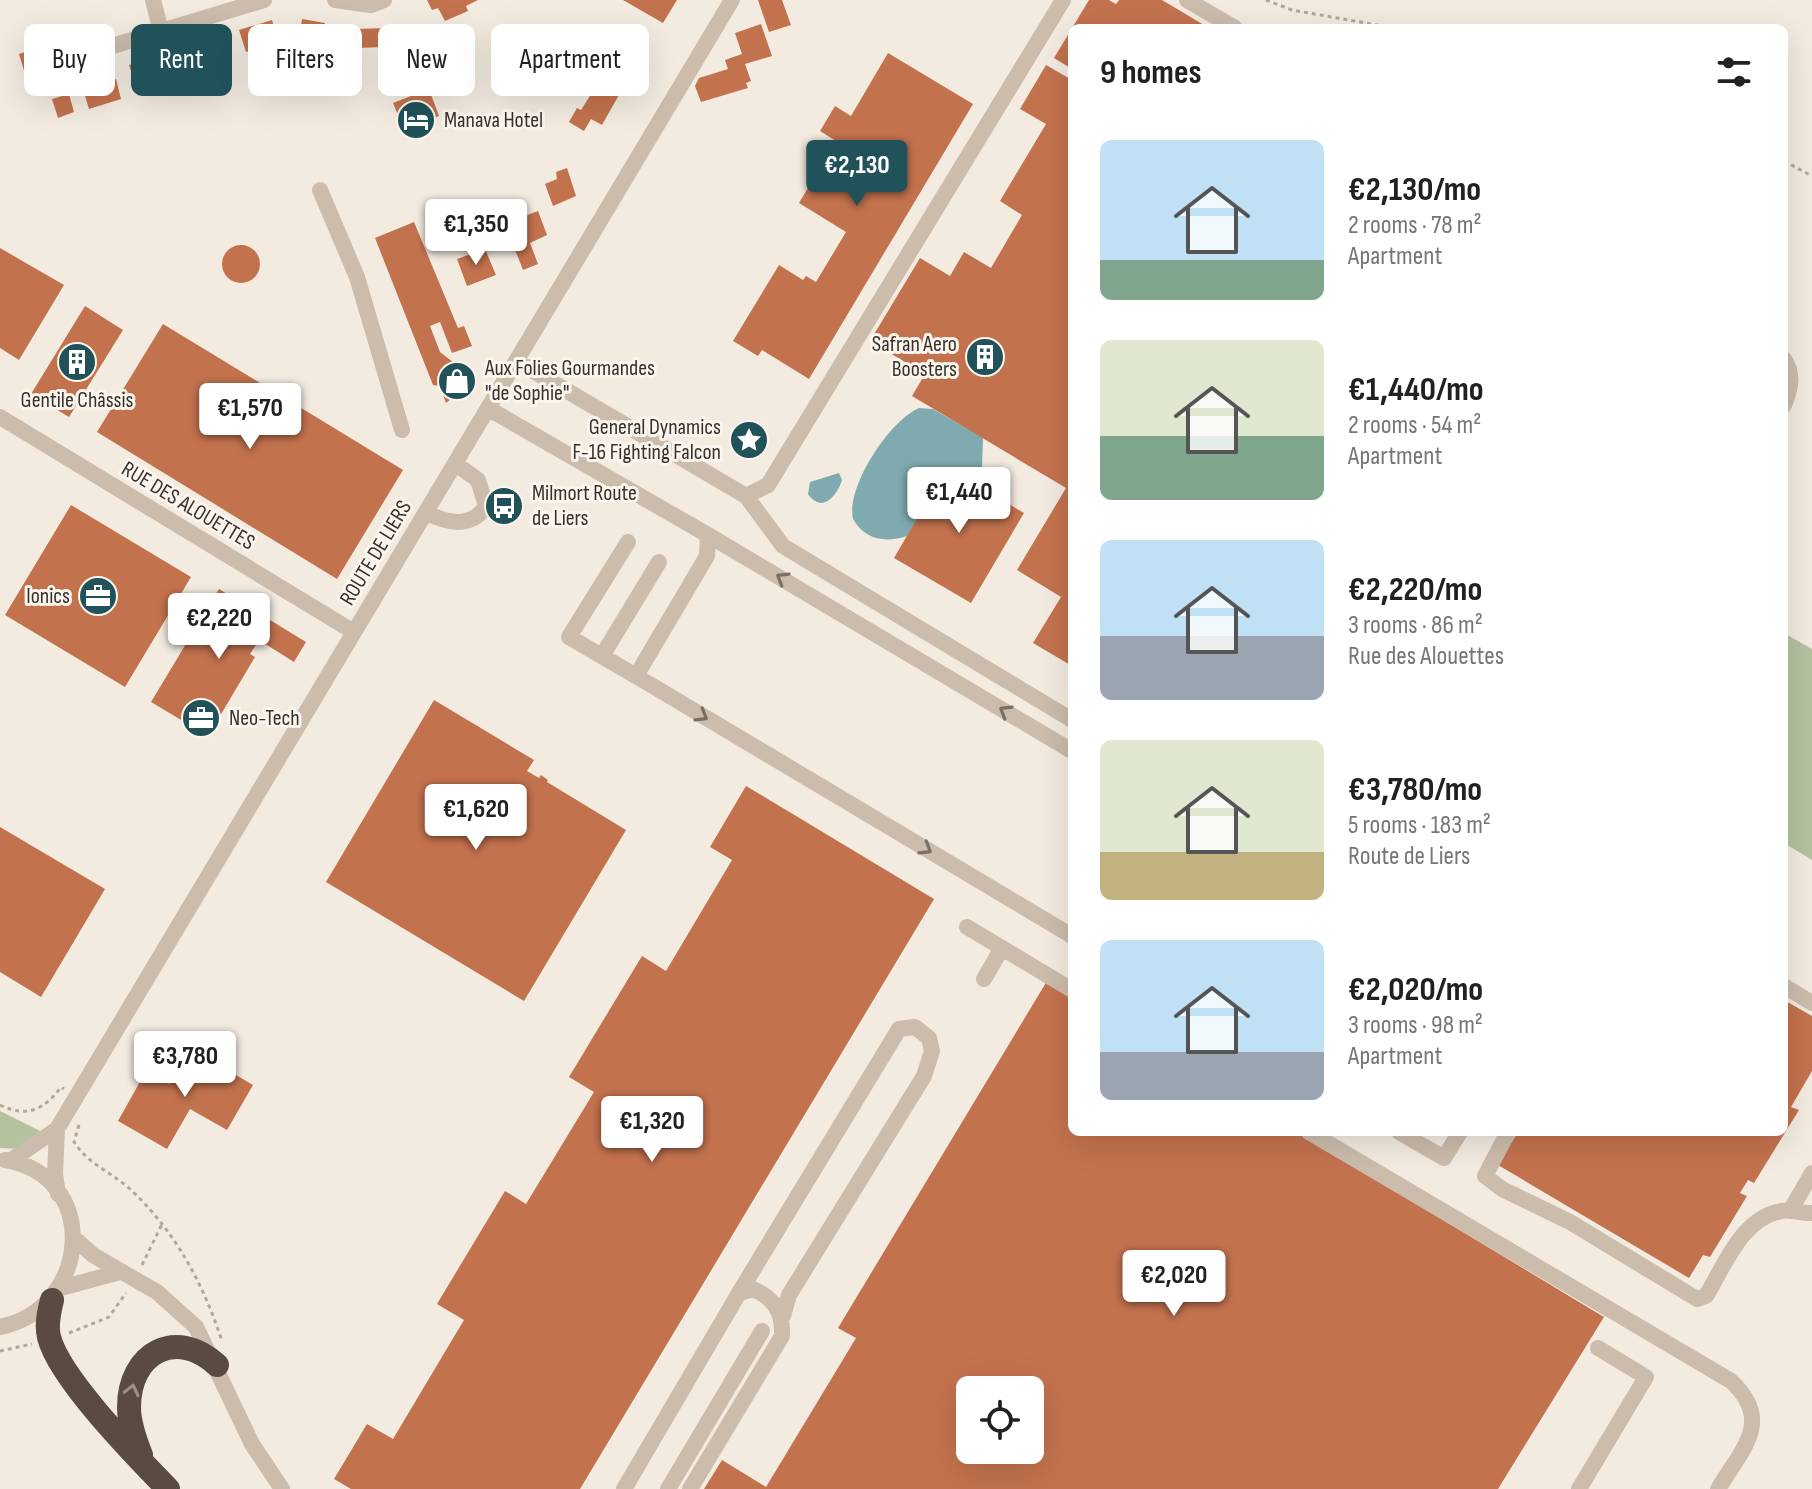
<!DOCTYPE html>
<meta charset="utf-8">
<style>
body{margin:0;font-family:"Sofia Sans Condensed",sans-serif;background:#f6f6f6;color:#202124;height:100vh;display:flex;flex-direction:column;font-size:30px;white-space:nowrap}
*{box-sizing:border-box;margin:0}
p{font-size:26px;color:#757577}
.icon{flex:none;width:44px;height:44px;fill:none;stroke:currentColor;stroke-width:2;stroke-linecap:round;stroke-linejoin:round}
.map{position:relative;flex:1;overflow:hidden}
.side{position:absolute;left:1068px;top:24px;width:720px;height:1112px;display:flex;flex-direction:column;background:#fff;border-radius:12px;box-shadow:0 8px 32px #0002}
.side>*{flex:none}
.banner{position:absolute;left:24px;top:24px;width:760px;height:72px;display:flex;gap:16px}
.controls{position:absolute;left:956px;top:1376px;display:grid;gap:16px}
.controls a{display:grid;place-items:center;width:88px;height:88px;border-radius:12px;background:#fff;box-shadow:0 8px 32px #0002;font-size:40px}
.price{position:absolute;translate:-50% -68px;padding:0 18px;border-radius:8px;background:#fff;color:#222;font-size:26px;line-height:52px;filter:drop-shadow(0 2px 4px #0008)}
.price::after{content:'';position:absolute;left:50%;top:48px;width:24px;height:18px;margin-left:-12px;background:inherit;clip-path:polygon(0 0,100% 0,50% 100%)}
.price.selected{background:#21525a;color:#fff}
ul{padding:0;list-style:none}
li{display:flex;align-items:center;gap:24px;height:200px;padding:0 32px}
li span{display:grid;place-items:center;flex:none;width:224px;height:160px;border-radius:12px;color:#555}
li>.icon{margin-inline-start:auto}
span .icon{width:96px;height:96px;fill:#fffc;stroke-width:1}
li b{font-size:34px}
h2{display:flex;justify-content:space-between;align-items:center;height:96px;padding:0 32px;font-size:34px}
.chip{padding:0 28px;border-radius:12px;background:#fff;box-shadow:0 8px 32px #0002;font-size:28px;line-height:72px}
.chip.selected{background:#21525a;color:#fff}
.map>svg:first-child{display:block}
.green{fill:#b4c2a0}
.water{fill:#7faaaf}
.building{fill:#c3724e;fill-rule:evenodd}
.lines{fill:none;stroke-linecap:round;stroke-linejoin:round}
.path{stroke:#b7a696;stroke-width:3;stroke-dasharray:4 4;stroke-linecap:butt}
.minor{stroke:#cbbcac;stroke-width:16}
.highway{stroke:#5a4b42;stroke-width:24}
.oneway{stroke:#7b6f65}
.oneway2{stroke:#9a8f86}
.labels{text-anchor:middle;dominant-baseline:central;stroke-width:6;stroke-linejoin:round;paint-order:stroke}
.poi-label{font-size:22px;fill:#39302b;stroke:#faf5ed;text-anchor:start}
.street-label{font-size:22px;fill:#39302b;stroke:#faf5ed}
</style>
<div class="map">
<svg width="1812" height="1489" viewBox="0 0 1812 1489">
<rect width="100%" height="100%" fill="#f3ebe0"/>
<path class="green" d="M1784,633L1812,649V860L1784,843Z
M0,1111L42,1132L20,1149L0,1148Z"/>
<path class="water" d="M919,408L933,409L983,438L982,468L975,484L947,468L907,536C885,543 865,540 853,519C846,487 889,421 919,408Z
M839,473L842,480C837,496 822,514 808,494L810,482Z"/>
<path class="building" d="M427,0H478L466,6L468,11L445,21L438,8L432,10Z
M623,0H677L663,23Z
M758,0H782L791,25L769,32Z
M1089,0H1109L1116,4L1119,0H1162L1209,28H1072V69L1054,58Z
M302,19L325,23L319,40L299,38Z
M272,20L278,42L246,52L239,30Z
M761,24L772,56L745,64L751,81L746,83L748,88L701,102L695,86L699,78L728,69L725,60L742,54L735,33Z
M386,28V47L354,48V29Z
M214,38L220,58L187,68L181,48Z
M40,47L51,80L29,87L19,54Z
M888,53L973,104L809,379L762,350L758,356L733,341L779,265L803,280L806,276L816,282L846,232L799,203L836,141L820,131L835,106L851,116Z
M162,54L168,76L136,87L129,65Z
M1046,65L1072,80V666L1033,643L1061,597L1017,570L1066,488L912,396L925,374L870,341L920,258L950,276L964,252L991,268L1022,215L1000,201L1046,124L1020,109Z
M608,67L621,74L613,89L620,93L602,125L591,119L584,131L569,122L577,108L581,110Z
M116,79L121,99L89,109L83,89Z
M429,89L439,116L404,130L393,103Z
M69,94L74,112L58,118L52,99Z
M567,168L576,196L553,206L545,184L557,179L556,172Z
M538,211L547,235L530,243L538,264L523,270L514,247L520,245L512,221Z
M414,222L458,328L464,326L472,346L452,353L440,322L430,326L440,352L458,366L462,380L457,394L446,403L440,386L433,385L375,238Z
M222 264a19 19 0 1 1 38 0a19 19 0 1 1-38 0Z
M0,248L64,285L19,360L0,348Z
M485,249L496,275L467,286L457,259Z
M85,306L123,330L69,417L31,394Z
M163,324L403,470L337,579L97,432Z
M947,467L1024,513L971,603L894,558Z
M71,505L191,577L125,687L5,615Z
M219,589L306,642L294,662L259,640L250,654L255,657L208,736L151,702Z
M434,700L534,760L527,771L539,778L541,775L548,780L547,782L626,830L524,1001L326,882Z
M746,786L934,899L580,1489H351L334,1479L367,1424L393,1439L464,1320L437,1304L505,1191L526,1204L594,1092L569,1077L642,956L666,971L732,860L710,847Z
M0,827L105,889L41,997L0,972Z
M1047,981L1072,996V1132H1297L1604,1317L1498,1489H704L722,1460L766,1487L856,1338L838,1328ZM970,1390H1030V1450H970Z
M1784,1000L1812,1016V1071L1791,1107L1799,1110L1754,1183L1748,1180L1740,1193L1747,1196L1710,1257L1703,1255L1689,1278L1498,1165L1518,1132H1784Z
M190,1048L253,1085L227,1130L190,1109L167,1149L118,1121L146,1071L169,1084Z"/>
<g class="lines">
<path class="path" d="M1266,0L1292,10L1394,28
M1784,161L1812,176
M0,1105C27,1118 44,1110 61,1087L64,1089
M79,1125L74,1142C88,1164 111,1172 130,1189C175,1231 203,1283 222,1341
M142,1265L163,1222
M69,1333L109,1317L126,1293
M0,1351L32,1344"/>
<path class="minor" d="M153,0L161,31
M335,0L371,5L384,0
M1187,0L1235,28
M66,60L264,0
M320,190L357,277L402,430
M1784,359C1794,374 1791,388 1784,405
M518,362L746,496L783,546L1072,720
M489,409L708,535L707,556L636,676L569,637L628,542
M0,417L354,632
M746,496L768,485L1063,0
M426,513C448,523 471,529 486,506L478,480L456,464
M708,535L1072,751
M602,656L659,562
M636,676L1072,936
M967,927L1072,990
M984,979L1002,948
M1784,986L1812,1003
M57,1129L55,1174L58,1194
M1309,1132L1731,1381C1774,1421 1742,1449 1718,1489
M1399,1132L1444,1158L1460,1132
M1508,1132L1485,1176L1502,1189L1570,1222L1697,1299L1706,1296C1725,1265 1742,1217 1782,1211C1792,1209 1802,1214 1812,1213
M10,1161L57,1129L732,0
M1790,1211L1812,1173
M74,1238L93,1255L157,1292L196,1327L252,1444L282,1489
M61,1288L120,1272
M739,1293L899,1029L915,1027L929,1038L932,1051L924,1076L789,1295L783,1316
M0,1327C92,1308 100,1175 5,1160
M624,1489L739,1293L753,1289C775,1299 783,1312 782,1336L690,1489
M668,1489L762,1331
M1579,1489L1646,1377L1598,1348"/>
<path class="highway" d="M52,1300C49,1312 46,1325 49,1337C59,1378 137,1457 168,1489
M141,1455C135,1440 129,1424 129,1407C129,1353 176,1327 217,1365"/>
</g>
<defs><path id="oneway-chevron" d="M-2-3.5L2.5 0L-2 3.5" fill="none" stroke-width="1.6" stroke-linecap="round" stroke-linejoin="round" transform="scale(2)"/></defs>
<g class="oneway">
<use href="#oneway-chevron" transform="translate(782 578) rotate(-149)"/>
<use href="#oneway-chevron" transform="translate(1005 711) rotate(-149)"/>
<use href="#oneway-chevron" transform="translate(702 716) rotate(31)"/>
<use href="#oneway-chevron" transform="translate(926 849) rotate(31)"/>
</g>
<use class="oneway2" href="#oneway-chevron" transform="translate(132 1390) rotate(-77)"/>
<defs>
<symbol id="hotel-disc" viewBox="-11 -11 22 22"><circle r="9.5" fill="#21525a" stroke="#faf5ed"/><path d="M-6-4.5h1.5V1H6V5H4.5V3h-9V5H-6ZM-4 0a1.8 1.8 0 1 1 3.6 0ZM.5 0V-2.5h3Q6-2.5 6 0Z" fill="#fff"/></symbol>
<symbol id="building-disc" viewBox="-11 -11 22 22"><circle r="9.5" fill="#21525a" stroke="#faf5ed"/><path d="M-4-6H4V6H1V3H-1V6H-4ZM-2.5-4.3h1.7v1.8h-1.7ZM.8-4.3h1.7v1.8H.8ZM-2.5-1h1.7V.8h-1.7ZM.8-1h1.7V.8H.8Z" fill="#fff"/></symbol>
<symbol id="shop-disc" viewBox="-11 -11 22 22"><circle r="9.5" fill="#21525a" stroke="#faf5ed"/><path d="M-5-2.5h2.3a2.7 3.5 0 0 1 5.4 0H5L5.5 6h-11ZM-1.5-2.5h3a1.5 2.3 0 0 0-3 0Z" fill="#fff"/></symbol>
<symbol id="sight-disc" viewBox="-11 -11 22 22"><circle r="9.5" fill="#21525a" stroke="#faf5ed"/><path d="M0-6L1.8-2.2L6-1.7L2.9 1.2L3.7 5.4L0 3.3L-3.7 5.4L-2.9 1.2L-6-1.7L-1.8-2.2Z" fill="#fff"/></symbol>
<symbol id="bus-disc" viewBox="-11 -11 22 22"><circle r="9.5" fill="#21525a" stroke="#faf5ed"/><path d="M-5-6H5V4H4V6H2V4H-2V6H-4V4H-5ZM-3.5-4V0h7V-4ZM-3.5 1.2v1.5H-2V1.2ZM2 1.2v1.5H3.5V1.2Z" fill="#fff"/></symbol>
<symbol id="office-disc" viewBox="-11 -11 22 22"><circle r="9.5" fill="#21525a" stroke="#faf5ed"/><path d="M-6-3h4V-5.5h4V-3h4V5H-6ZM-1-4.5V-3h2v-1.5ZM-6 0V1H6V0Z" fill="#fff"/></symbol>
</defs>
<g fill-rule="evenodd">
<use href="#hotel-disc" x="394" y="98" width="44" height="44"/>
<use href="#building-disc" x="963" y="335" width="44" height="44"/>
<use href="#building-disc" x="55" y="340" width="44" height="44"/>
<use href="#shop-disc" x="435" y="359" width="44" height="44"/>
<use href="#sight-disc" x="727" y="418" width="44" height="44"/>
<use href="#bus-disc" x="482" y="484" width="44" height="44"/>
<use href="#office-disc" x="76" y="574" width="44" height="44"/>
<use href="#office-disc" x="179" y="696" width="44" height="44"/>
</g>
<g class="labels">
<g class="poi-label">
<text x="444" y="120">Manava Hotel</text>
<text x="957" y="344" text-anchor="end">Safran Aero<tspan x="957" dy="25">Boosters</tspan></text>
<text x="485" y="368">Aux Folies Gourmandes<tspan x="485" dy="25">"de Sophie"</tspan></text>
<text x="77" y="400" text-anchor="middle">Gentile Châssis</text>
<text x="721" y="427" text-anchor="end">General Dynamics<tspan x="721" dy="25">F-16 Fighting Falcon</tspan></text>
<text x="532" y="493">Milmort Route<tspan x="532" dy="25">de Liers</tspan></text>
<text x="70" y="596" text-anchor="end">Ionics</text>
<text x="229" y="718">Neo-Tech</text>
</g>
<g class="street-label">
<text transform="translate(188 506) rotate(31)">RUE DES ALOUETTES</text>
<text transform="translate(376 553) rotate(-59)">ROUTE DE LIERS</text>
</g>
</g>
</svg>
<div class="controls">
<a><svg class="icon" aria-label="locate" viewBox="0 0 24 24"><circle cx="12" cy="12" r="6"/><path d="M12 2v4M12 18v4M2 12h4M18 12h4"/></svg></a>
</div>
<b class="price selected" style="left:857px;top:208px">€2,130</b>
<b class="price" style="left:476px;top:267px">€1,350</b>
<b class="price" style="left:250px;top:451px">€1,570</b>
<b class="price" style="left:959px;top:535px">€1,440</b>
<b class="price" style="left:219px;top:661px">€2,220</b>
<b class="price" style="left:476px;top:852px">€1,620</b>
<b class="price" style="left:185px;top:1099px">€3,780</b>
<b class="price" style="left:652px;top:1164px">€1,320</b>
<b class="price" style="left:1174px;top:1318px">€2,020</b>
<div class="banner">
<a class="chip">Buy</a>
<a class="chip selected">Rent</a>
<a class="chip">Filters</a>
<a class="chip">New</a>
<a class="chip">Apartment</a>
</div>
<section class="side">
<h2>9 homes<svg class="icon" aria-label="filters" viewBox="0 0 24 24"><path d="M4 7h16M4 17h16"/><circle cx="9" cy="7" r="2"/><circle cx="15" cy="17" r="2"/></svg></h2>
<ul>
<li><span style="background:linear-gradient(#bfe0f5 75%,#7fa58c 0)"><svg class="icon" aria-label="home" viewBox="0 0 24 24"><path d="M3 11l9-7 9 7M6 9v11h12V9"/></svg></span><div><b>€2,130/mo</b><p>2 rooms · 78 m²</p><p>Apartment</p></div></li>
<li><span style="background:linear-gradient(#dfe7d0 60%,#7fa58c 0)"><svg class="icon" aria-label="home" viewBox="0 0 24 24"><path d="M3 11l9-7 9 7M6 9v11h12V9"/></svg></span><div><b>€1,440/mo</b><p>2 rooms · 54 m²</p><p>Apartment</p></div></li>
<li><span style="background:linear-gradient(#bfe0f5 60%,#9aa5b1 0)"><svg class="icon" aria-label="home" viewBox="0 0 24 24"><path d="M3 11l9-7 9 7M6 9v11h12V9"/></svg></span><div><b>€2,220/mo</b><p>3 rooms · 86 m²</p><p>Rue des Alouettes</p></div></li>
<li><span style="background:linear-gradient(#dfe7d0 70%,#c2b280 0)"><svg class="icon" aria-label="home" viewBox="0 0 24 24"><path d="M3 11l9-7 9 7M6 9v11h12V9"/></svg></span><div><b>€3,780/mo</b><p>5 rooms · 183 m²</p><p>Route de Liers</p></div></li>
<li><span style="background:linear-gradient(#bfe0f5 70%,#9aa5b1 0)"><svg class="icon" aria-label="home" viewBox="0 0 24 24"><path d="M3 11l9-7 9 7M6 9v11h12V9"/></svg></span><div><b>€2,020/mo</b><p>3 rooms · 98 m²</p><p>Apartment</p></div></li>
</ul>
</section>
</div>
